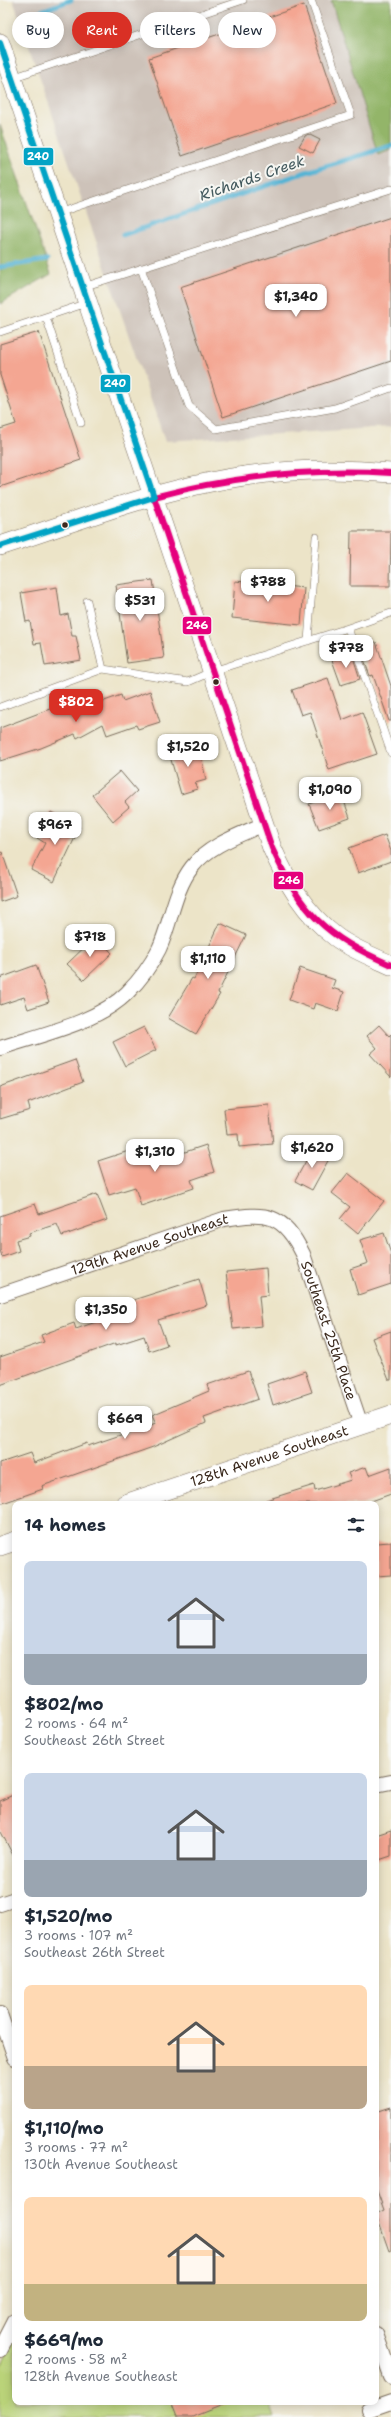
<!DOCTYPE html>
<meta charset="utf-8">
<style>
body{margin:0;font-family:"Shantell Sans",sans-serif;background:#f6f6f7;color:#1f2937;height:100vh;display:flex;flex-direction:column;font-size:15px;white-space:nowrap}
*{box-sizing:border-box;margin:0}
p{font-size:13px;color:#747a83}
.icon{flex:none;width:22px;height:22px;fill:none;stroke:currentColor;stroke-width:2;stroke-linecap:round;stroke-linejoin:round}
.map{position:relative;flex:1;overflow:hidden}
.panel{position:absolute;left:12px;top:1501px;width:367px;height:904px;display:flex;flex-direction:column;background:#fff;border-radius:8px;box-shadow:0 2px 10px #0003}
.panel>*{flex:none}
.top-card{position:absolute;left:12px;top:12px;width:367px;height:36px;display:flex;gap:8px}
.price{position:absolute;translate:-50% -34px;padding:0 9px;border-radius:8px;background:#fff;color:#222;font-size:13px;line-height:26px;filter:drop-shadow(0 1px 2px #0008)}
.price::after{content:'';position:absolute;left:50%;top:24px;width:12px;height:9px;margin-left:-6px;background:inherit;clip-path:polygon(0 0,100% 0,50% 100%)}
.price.active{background:#d93025;color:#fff}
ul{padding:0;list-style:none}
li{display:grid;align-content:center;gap:8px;height:212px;padding:0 12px}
li span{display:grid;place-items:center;height:124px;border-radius:8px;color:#555}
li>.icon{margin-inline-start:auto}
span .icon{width:72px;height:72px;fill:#fffc;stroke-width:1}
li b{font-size:17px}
h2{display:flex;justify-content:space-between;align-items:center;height:48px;padding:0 12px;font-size:17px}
.tag{padding:0 14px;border-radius:18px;background:#fff;box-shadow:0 2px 10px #0003;font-size:14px;line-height:36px}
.tag.active{background:#d93025;color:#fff}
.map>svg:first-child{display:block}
.industrial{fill:#cdc2b9}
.green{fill:#bad379;stroke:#7a7e4c}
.forest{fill:#93b569;stroke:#677044}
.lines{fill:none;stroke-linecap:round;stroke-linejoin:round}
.stream{stroke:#56b4d4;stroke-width:5}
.building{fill:#f4a692}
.lane-casing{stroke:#796b5a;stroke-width:8}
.street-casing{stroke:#796b5a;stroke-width:16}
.secondary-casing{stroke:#796b5a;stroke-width:20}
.lane{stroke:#fff;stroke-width:7}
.street{stroke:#fff;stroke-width:14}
.secondary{stroke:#fff;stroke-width:19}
.bus-1-casing{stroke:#f6f6f2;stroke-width:9}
.bus-2-casing{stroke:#f6f6f2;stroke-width:9}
.bus-1{stroke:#e5007d;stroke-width:6}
.bus-2{stroke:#03a3c5;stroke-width:6}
.bus-dot{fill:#3b2a1e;stroke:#f6f6f2;stroke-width:1.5}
.labels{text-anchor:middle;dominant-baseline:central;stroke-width:4;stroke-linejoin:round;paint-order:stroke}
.street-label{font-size:14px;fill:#3b2a1e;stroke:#f6f6f2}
.water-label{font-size:15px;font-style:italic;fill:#445a5e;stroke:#f6f6f2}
.line-badge{stroke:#f6f6f2;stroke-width:1.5}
.badge-label{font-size:11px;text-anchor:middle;font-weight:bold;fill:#fff}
</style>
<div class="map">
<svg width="391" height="2417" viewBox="0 0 391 2417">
<rect width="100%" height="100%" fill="#f6f6f2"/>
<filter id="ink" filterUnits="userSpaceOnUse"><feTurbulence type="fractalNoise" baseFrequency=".025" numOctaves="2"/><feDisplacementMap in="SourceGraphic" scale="8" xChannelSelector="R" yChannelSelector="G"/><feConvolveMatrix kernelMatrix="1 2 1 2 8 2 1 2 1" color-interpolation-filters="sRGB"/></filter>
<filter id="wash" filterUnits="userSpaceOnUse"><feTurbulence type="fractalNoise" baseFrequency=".012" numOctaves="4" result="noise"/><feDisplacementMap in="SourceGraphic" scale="16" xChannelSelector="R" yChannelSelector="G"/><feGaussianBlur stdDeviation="0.9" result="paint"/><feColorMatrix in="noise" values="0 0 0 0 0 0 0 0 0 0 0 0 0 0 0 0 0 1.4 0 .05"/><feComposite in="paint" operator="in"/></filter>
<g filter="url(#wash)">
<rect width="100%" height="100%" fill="#ece4c8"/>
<path class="industrial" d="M13,0H391V427L165,441Z"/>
<path class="green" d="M15,2338V2402H269L274,2417H0V2367Z"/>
<path class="forest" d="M331,0H391V150L378,155Z
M0,125L51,274L0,304Z"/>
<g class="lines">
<path class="stream" d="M22,18L71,0
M123,235L303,173L391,146
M0,267L47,260"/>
</g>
<g id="blocks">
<path class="building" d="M304,5L337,103L182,156L149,58Z
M308,134L320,140L313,153L299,146L305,136Z
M391,217V361L223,417L180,287Z
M39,332L81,460L0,487V429L16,424L0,375V344Z
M351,531H391L390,586H350Z
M153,580L164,658L127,663L116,585Z
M235,581L304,588L301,625L232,618Z
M57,587L61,616L68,614L72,636H76L81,660L45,666L41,643L34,644L30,621L26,622L21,593Z
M376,642L391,686V721H389L373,675L370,676L361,651L365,650L363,646Z
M352,654L360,679L341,685L332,660Z
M328,678L342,720L362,712L377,754L329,770L310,712L301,715L292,690Z
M150,691L160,722L138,729L136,725L107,735L103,724L77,738L75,734L41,748L0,761V728L55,707L58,714L84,700L88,707L121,695L123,701Z
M199,745L206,780L195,783L197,789L181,794L169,753Z
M120,771L137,791L125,802L129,807L113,821L92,795Z
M341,792L350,818L319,829L309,804Z
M51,812L80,827L54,882L31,870L45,843L37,838Z
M385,835L391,851V861L358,873L349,848Z
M2,852L17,896L0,902V853Z
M220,923L246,935L218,993L220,994L196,1034L168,1018L192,978L194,979Z
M96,936L112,953L84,980L67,964Z
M36,965L49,1002L28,1009L24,997L0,1005V978Z
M300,968L335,980L332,988L344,992L338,1011L315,1003L313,1009L289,1000Z
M379,1025L389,1036L391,1034V1077L370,1054L377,1048L367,1036Z
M144,1027L156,1050L125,1066L113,1042Z
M75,1060L83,1082L28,1103L30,1110L0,1119V1087Z
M269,1105L273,1144L239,1147L238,1134L227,1135L224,1109Z
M206,1145L214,1172L191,1180L194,1188L141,1206L135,1187L109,1195L98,1161L144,1146L149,1164Z
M313,1148L330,1157L312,1190L295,1181Z
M348,1173L384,1201L358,1234L340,1219L350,1207L332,1193Z
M97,1194L107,1220L62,1236L57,1224L29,1233L30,1236L16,1240L19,1251L2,1257L0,1250V1216L35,1204L39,1214Z
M384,1233L391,1254V1284L358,1295L350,1269L368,1263L360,1240Z
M266,1268L268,1295L259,1296L262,1326L233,1329L226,1272Z
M199,1279L207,1305L158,1320L167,1345L149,1351L144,1336L116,1345V1343L0,1385V1357L44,1342L41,1335L74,1323L76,1329L107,1318L105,1309Z
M391,1331V1380H389L372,1338Z
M248,1371L258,1399L204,1418L206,1423L153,1447L42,1486L43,1489L0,1504V1463L30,1453L34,1463L87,1443L88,1446L156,1423L152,1415L209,1391L207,1385Z
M305,1371L312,1392L273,1405L267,1384Z
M366,1467L369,1475L391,1467V1494L363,1504H266V1500L314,1485L315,1491L351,1480L348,1473Z
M391,1542V1575L376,1576V1543Z
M15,1794V1859L0,1830V1801Z
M391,1830V1856L376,1861V1835Z
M391,2107V2250L389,2251L376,2214L384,2210L376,2188V2112Z
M171,2402H228V2403L192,2417H177Z"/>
</g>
</g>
<g filter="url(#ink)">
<use href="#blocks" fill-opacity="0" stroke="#796b5a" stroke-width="1"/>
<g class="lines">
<defs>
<path id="lane" d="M12,78L243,0
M58,213L351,115L311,0
M141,268L189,406L216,429L335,408L391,388
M83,287L391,189
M46,317L81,423
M0,332L87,303
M87,601L103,669
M348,628L391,613
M308,641L316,537
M0,707L103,669L188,682L213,671L348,628L391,753"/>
<g id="street">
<path d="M0,1048C39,1035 97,1023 127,993C140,980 151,965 159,949C171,923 174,890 192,867C209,845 240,835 264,824"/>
<path id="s1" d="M0,1295L224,1219C267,1212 283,1213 303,1254L361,1425"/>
<path d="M376,1785L391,1782"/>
<path d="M0,1904L15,1899"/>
<path d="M0,2014L15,2058"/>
<path d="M376,2334L391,2377"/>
<path d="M0,2350L15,2321"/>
<path d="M368,2410L391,2402"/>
</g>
<g id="secondary">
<path d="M0,43L272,848C287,882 305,914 336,937C352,949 373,957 391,965"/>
<path d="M0,546C65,525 130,500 197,485C260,470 327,467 391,473"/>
<path id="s2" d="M125,1504L391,1415"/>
<path d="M0,1546L15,1541"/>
</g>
</defs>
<use href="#lane" class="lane-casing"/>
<use href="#street" class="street-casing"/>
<use href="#secondary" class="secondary-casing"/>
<use href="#lane" class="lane"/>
<use href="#street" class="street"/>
<use href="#secondary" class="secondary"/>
<defs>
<path id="bus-1" d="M154,497L272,848C302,914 325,936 391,965
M154,497C233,476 310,468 391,473"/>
<path id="bus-2" d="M0,43L154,497
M0,546L154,497"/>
</defs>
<use href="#bus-1" class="bus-1-casing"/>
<use href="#bus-2" class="bus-2-casing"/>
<use href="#bus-1" class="bus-1"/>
<use href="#bus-2" class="bus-2"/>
</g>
</g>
<g class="bus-dot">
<circle cx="65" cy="525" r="3.5"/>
<circle cx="216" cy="682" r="3.5"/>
</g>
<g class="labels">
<g class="street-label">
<text stroke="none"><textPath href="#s1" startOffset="158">129th Avenue Southeast</textPath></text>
<text stroke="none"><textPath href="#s1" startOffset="414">Southeast 25th Place</textPath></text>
<text stroke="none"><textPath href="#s2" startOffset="152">128th Avenue Southeast</textPath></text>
</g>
<g class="water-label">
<text transform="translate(252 178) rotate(-19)">Richards Creek</text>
</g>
</g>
<g class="line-badge">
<rect x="23" y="147" width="31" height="19" rx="4" fill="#03a3c5"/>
<rect x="100" y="374" width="31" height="19" rx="4" fill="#03a3c5"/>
<rect x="182" y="616" width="30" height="19" rx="4" fill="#e5007d"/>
<rect x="273" y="871" width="31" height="19" rx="4" fill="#e5007d"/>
</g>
<g class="badge-label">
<text x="38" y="160">240</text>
<text x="115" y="387">240</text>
<text x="197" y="629">246</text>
<text x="289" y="884">246</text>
</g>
</svg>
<b class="price" style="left:296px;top:318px">$1,340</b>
<b class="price" style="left:268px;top:603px">$788</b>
<b class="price" style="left:140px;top:622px">$531</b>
<b class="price" style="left:346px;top:669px">$778</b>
<b class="price active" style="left:76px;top:723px">$802</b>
<b class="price" style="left:188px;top:768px">$1,520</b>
<b class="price" style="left:330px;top:811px">$1,090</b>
<b class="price" style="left:55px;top:846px">$967</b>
<b class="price" style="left:90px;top:958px">$718</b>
<b class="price" style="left:208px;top:980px">$1,110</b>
<b class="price" style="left:312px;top:1169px">$1,620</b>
<b class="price" style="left:155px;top:1173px">$1,310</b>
<b class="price" style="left:106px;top:1331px">$1,350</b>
<b class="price" style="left:125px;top:1440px">$669</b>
<div class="top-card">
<a class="tag">Buy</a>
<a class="tag active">Rent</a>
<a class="tag">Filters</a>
<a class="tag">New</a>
</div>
<section class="panel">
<h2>14 homes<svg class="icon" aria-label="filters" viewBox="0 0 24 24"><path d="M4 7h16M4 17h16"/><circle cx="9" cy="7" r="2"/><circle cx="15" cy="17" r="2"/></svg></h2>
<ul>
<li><span style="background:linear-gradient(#c9d6e8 75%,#9aa5b1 0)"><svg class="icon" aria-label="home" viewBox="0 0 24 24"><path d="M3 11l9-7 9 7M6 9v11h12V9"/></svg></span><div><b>$802/mo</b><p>2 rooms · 64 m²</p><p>Southeast 26th Street</p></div></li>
<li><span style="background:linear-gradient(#c9d6e8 70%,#9aa5b1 0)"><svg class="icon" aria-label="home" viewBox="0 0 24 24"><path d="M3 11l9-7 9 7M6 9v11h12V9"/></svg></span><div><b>$1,520/mo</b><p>3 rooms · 107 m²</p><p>Southeast 26th Street</p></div></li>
<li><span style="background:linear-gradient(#ffd9b3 65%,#b9a48a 0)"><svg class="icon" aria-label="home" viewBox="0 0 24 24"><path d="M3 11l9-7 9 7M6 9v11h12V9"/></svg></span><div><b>$1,110/mo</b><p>3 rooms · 77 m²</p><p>130th Avenue Southeast</p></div></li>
<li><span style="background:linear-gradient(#ffd9b3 70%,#c2b280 0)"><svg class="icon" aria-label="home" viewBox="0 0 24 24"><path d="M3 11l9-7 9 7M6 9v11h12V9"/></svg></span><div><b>$669/mo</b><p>2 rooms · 58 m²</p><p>128th Avenue Southeast</p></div></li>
</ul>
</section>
</div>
